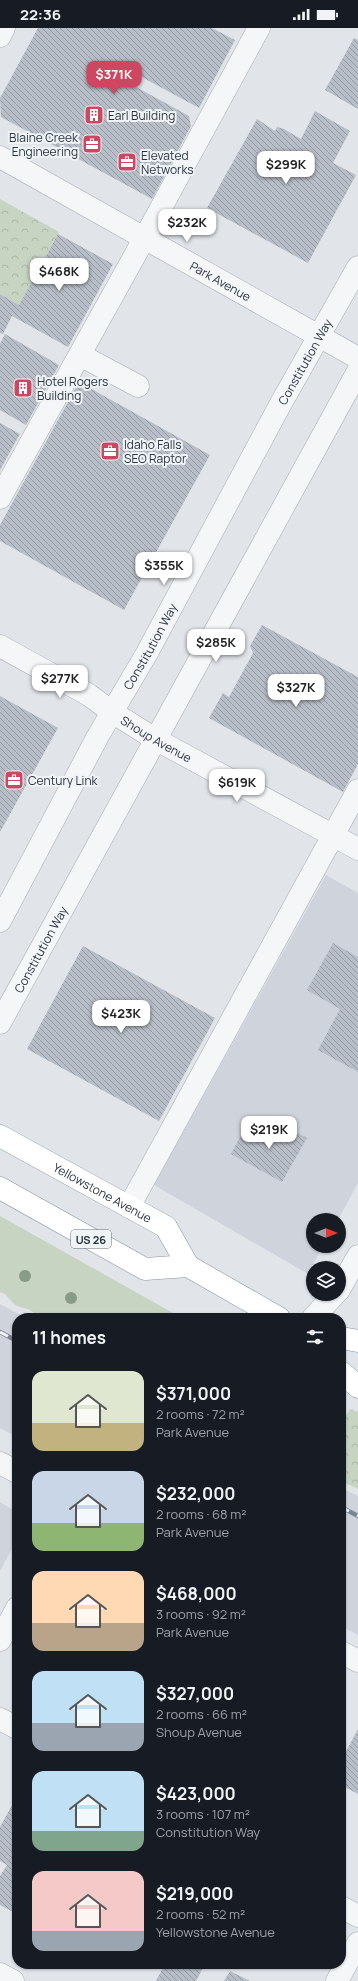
<!DOCTYPE html>
<meta charset="utf-8">
<style>
body{margin:0;font-family:Manrope,sans-serif;background:#20242c;color:#f1f3f6;height:100vh;display:flex;flex-direction:column;font-size:15px;white-space:nowrap}
*{box-sizing:border-box;margin:0}
p{font-size:13px;color:#9ea1a6}
.icon{flex:none;width:22px;height:22px;fill:none;stroke:currentColor;stroke-width:2;stroke-linecap:round;stroke-linejoin:round}
.map{position:relative;flex:1;overflow:hidden}
.panel{position:absolute;left:12px;top:1285px;width:334px;height:656px;display:flex;flex-direction:column;background:#171b24;border-radius:16px;box-shadow:0 1px 3px #0004}
.panel>*{flex:none}
.needle{width:26px;rotate:90deg}
.tools{position:absolute;left:306px;top:1185px;display:grid;gap:8px}
.tools a{display:grid;place-items:center;width:40px;height:40px;border-radius:50%;background:#171b24;box-shadow:0 1px 3px #0004;font-size:20px}
.price{position:absolute;translate:-50% -34px;padding:0 9px;border-radius:8px;background:#fff;color:#222;font-size:13px;line-height:26px;filter:drop-shadow(0 1px 2px #0008)}
.price::after{content:'';position:absolute;left:50%;top:24px;width:12px;height:9px;margin-left:-6px;background:inherit;clip-path:polygon(0 0,100% 0,50% 100%)}
.price.current{background:#cf4660;color:#fff}
ul{padding:0;list-style:none}
li{display:flex;align-items:center;gap:12px;height:100px;padding:0 20px}
li span{display:grid;place-items:center;flex:none;width:112px;height:80px;border-radius:12px;color:#555}
li>.icon{margin-inline-start:auto}
span .icon{width:48px;height:48px;fill:#fffc;stroke-width:1}
li b{font-size:17px}
h2{display:flex;justify-content:space-between;align-items:center;height:48px;padding:0 20px;font-size:17px}
.status{display:flex;justify-content:space-between;align-items:center;height:28px;padding:0 20px;background:#171b24;direction:ltr}
.status svg{height:11px;fill:currentColor}
.map>svg:first-child{display:block}
.built{fill:#cfd4dc}
.grass{fill:#c7d4c2}
.park{fill:url(#park-crowns)}
.building{fill:url(#building-back-hatch)}
.lines{fill:none;stroke-linecap:round;stroke-linejoin:round}
.minor-casing{stroke:#a6acb4;stroke-width:23}
.highway-casing{stroke:#8893a1;stroke-width:23}
.minor{stroke:#f4f6f8;stroke-width:22}
.highway{stroke:#fff;stroke-width:22}
.rail-casing{stroke:#7a8594;stroke-width:4.5}
.rail{stroke:#f1f4f7;stroke-width:3;stroke-dasharray:9;stroke-linecap:butt}
.tree{fill:#889b87}
.labels{text-anchor:middle;dominant-baseline:central;stroke-width:4;stroke-linejoin:round;paint-order:stroke}
.shield{fill:#f1f4f7;stroke:#656d78;stroke-width:1}
.shield-label{font-size:11px;font-weight:bold;fill:#293342}
.poi-label{font-size:12px;fill:#293342;stroke:#f1f4f7;text-anchor:start}
.street-label{font-size:12px;fill:#293342;stroke:#f1f4f7}
</style>
<div class="status"><b>22:36</b><svg viewBox="0 0 49 12"><path d="M0 12V9h3v3zM5 12V6h3v6zM10 12V3h3v9zM15 12V0h3v12zM26 1h20v11H26zM47 4h2v5h-2z"/></svg></div>
<div class="map">
<svg width="358" height="1953" viewBox="0 0 358 1953">
<defs>
<pattern id="park-crowns" width="20" height="18" patternUnits="userSpaceOnUse"><rect width="20" height="18" fill="#c7d4c2"/><path d="M2 6a3 3 0 1 1 6 0M12 15a3 3 0 1 1 6 0" fill="none" stroke="#abb6a8"/></pattern>
<pattern id="building-back-hatch" width="6" height="6" patternUnits="userSpaceOnUse"><rect width="6" height="6" fill="#b8bec7"/><path d="M-1 5l2 2M0 0l6 6M5-1l2 2" fill="none" stroke="#969ba3"/></pattern>
</defs>
<rect width="100%" height="100%" fill="#e1e5ea"/>
<path class="built" d="M326,847L358,865V1155L338,1192H313V1218H323L308,1246L154,1157Z
M0,1276L26,1290H17V1409L0,1400Z
M341,1460L358,1468V1607L341,1598Z
M0,1474L17,1484V1512L0,1543Z"/>
<path class="grass" d="M0,1188L182,1290H41L30,1282L15,1277L5,1266L0,1264Z"/>
<path class="park" d="M0,171L59,204L19,277L0,266Z
M350,1381L358,1384V1461L341,1453V1389L347,1386Z"/>
<path class="building" d="M38,0H212L235,12L199,80L114,34L109,44L189,88L191,98L152,171L1,89L0,70Z
M354,10L358,12V81L325,62Z
M315,83L350,103L333,135L356,147L308,235L207,180L257,91L275,103L277,99L284,101L301,111Z
M58,206L113,236L68,319L12,288L3,306L0,305V266L19,277Z
M5,306L59,337L26,397L0,382V316Z
M79,354L210,427L124,582L0,513V497Z
M0,395L20,406L0,442Z
M262,597L358,649V736L343,764L209,690L223,665L229,669L253,625L250,618Z
M0,668L58,700L0,804Z
M333,915L358,929V1044L318,1022L340,981L307,962Z
M83,918L215,990L159,1093L27,1021Z
M249,1092L283,1111L288,1100L307,1110L282,1154L231,1126Z
M358,1701V1766L341,1757V1733Z
M17,1768V1886L0,1877V1848L7,1837L0,1833V1799Z
M165,1936H205L196,1953H156Z
M230,1943L250,1953H224Z"/>
<g class="lines">
<defs>
<g id="minor">
<path d="M0,8L4,0"/>
<path id="s1" d="M0,129L358,330"/>
<path d="M80,327L138,358"/>
<path d="M0,470L144,211L259,0"/>
<path id="s2" d="M0,618L89,667L112,684L155,711L358,821"/>
<path id="s3" d="M0,893L98,708L147,625L280,377L358,239"/>
<path id="s4" d="M0,995L358,343"/>
<path d="M129,1179L358,762"/>
<path d="M339,1262L358,1228"/>
<path d="M313,1290L335,1266"/>
<path d="M0,1435L17,1444"/>
<path d="M0,1612L17,1580"/>
<path d="M341,1624L358,1633"/>
<path d="M0,1691L17,1700"/>
<path d="M341,1879L358,1888"/>
<path d="M0,1946L13,1953"/>
<path d="M337,1953L358,1915"/>
</g>
<g id="highway">
<path id="s5" d="M0,1108L166,1199L188,1238"/>
<path d="M0,1160L145,1241L188,1238L279,1290"/>
<path d="M341,1310L358,1313"/>
<path d="M341,1344L358,1359"/>
</g>
</defs>
<use href="#minor" class="minor-casing"/>
<use href="#highway" class="highway-casing"/>
<use href="#minor" class="minor"/>
<use href="#highway" class="highway"/>
<defs>
<path id="rail" d="M0,1304L17,1313
M341,1479L358,1488"/>
</defs>
<use href="#rail" class="rail-casing"/>
<use href="#rail" class="rail"/>
</g>
<g class="tree">
<circle cx="25" cy="1248" r="6"/>
<circle cx="71" cy="1270" r="6"/>
</g>
<defs>
<symbol id="building-square" viewBox="-11 -11 22 22"><rect x="-9" y="-9" width="18" height="18" rx="4" fill="#cf4660" stroke="#f1f4f7"/><path d="M-4-6H4V6H1V3H-1V6H-4ZM-2.5-4.3h1.7v1.8h-1.7ZM.8-4.3h1.7v1.8H.8ZM-2.5-1h1.7V.8h-1.7ZM.8-1h1.7V.8H.8Z" fill="#fff"/></symbol>
<symbol id="office-square" viewBox="-11 -11 22 22"><rect x="-9" y="-9" width="18" height="18" rx="4" fill="#cf4660" stroke="#f1f4f7"/><path d="M-6-3h4V-5.5h4V-3h4V5H-6ZM-1-4.5V-3h2v-1.5ZM-6 0V1H6V0Z" fill="#fff"/></symbol>
</defs>
<g fill-rule="evenodd">
<use href="#building-square" x="83" y="76" width="22" height="22"/>
<use href="#office-square" x="81" y="105" width="22" height="22"/>
<use href="#office-square" x="116" y="123" width="22" height="22"/>
<use href="#building-square" x="12" y="349" width="22" height="22"/>
<use href="#office-square" x="99" y="412" width="22" height="22"/>
<use href="#office-square" x="3" y="741" width="22" height="22"/>
</g>
<g class="labels">
<rect class="shield" x="71" y="1202" width="40" height="18" rx="3"/>
<g class="shield-label">
<text x="91" y="1211">US 26</text>
</g>
<g class="poi-label">
<text x="108" y="87">Earl Building</text>
<text x="78" y="109" text-anchor="end">Blaine Creek<tspan x="78" dy="14">Engineering</tspan></text>
<text x="141" y="127">Elevated<tspan x="141" dy="14">Networks</tspan></text>
<text x="37" y="353">Hotel Rogers<tspan x="37" dy="14">Building</tspan></text>
<text x="124" y="416">Idaho Falls<tspan x="124" dy="14">SEO Raptor</tspan></text>
<text x="28" y="752">Century Link</text>
</g>
<g class="street-label">
<text stroke="none"><textPath href="#s1" startOffset="253">Park Avenue</textPath></text>
<text stroke="none"><textPath href="#s3" startOffset="637">Constitution Way</textPath></text>
<text stroke="none"><textPath href="#s3" startOffset="313">Constitution Way</textPath></text>
<text stroke="none"><textPath href="#s2" startOffset="182">Shoup Avenue</textPath></text>
<text stroke="none"><textPath href="#s4" startOffset="84">Constitution Way</textPath></text>
<text stroke="none"><textPath href="#s5" startOffset="117">Yellowstone Avenue</textPath></text>
</g>
</g>
</svg>
<div class="tools">
<a><svg class="needle" viewBox="-14 -14 28 28"><path d="M0-13l5 13h-10z" fill="#e53935"/><path d="M0 13l5-13h-10z" fill="#9ea1a6"/></svg></a>
<a><svg class="icon" aria-label="layers" viewBox="0 0 24 24"><path d="M12 4l9 5-9 5-9-5zM3 14l9 5 9-5"/></svg></a>
</div>
<b class="price current" style="left:114px;top:67px">$371K</b>
<b class="price" style="left:286px;top:157px">$299K</b>
<b class="price" style="left:187px;top:215px">$232K</b>
<b class="price" style="left:59px;top:264px">$468K</b>
<b class="price" style="left:164px;top:558px">$355K</b>
<b class="price" style="left:216px;top:635px">$285K</b>
<b class="price" style="left:60px;top:671px">$277K</b>
<b class="price" style="left:296px;top:680px">$327K</b>
<b class="price" style="left:237px;top:775px">$619K</b>
<b class="price" style="left:121px;top:1006px">$423K</b>
<b class="price" style="left:269px;top:1122px">$219K</b>
<section class="panel">
<h2>11 homes<svg class="icon" aria-label="filters" viewBox="0 0 24 24"><path d="M4 7h16M4 17h16"/><circle cx="9" cy="7" r="2"/><circle cx="15" cy="17" r="2"/></svg></h2>
<ul>
<li><span style="background:linear-gradient(#dfe7d0 65%,#c2b280 0)"><svg class="icon" aria-label="home" viewBox="0 0 24 24"><path d="M3 11l9-7 9 7M6 9v11h12V9"/></svg></span><div><b>$371,000</b><p>2 rooms · 72 m²</p><p>Park Avenue</p></div></li>
<li><span style="background:linear-gradient(#c9d6e8 65%,#8fb573 0)"><svg class="icon" aria-label="home" viewBox="0 0 24 24"><path d="M3 11l9-7 9 7M6 9v11h12V9"/></svg></span><div><b>$232,000</b><p>2 rooms · 68 m²</p><p>Park Avenue</p></div></li>
<li><span style="background:linear-gradient(#ffd9b3 65%,#b9a48a 0)"><svg class="icon" aria-label="home" viewBox="0 0 24 24"><path d="M3 11l9-7 9 7M6 9v11h12V9"/></svg></span><div><b>$468,000</b><p>3 rooms · 92 m²</p><p>Park Avenue</p></div></li>
<li><span style="background:linear-gradient(#bfe0f5 65%,#9aa5b1 0)"><svg class="icon" aria-label="home" viewBox="0 0 24 24"><path d="M3 11l9-7 9 7M6 9v11h12V9"/></svg></span><div><b>$327,000</b><p>2 rooms · 66 m²</p><p>Shoup Avenue</p></div></li>
<li><span style="background:linear-gradient(#bfe0f5 75%,#7fa58c 0)"><svg class="icon" aria-label="home" viewBox="0 0 24 24"><path d="M3 11l9-7 9 7M6 9v11h12V9"/></svg></span><div><b>$423,000</b><p>3 rooms · 107 m²</p><p>Constitution Way</p></div></li>
<li><span style="background:linear-gradient(#f6c9c9 75%,#9aa5b1 0)"><svg class="icon" aria-label="home" viewBox="0 0 24 24"><path d="M3 11l9-7 9 7M6 9v11h12V9"/></svg></span><div><b>$219,000</b><p>2 rooms · 52 m²</p><p>Yellowstone Avenue</p></div></li>
</ul>
</section>
</div>
